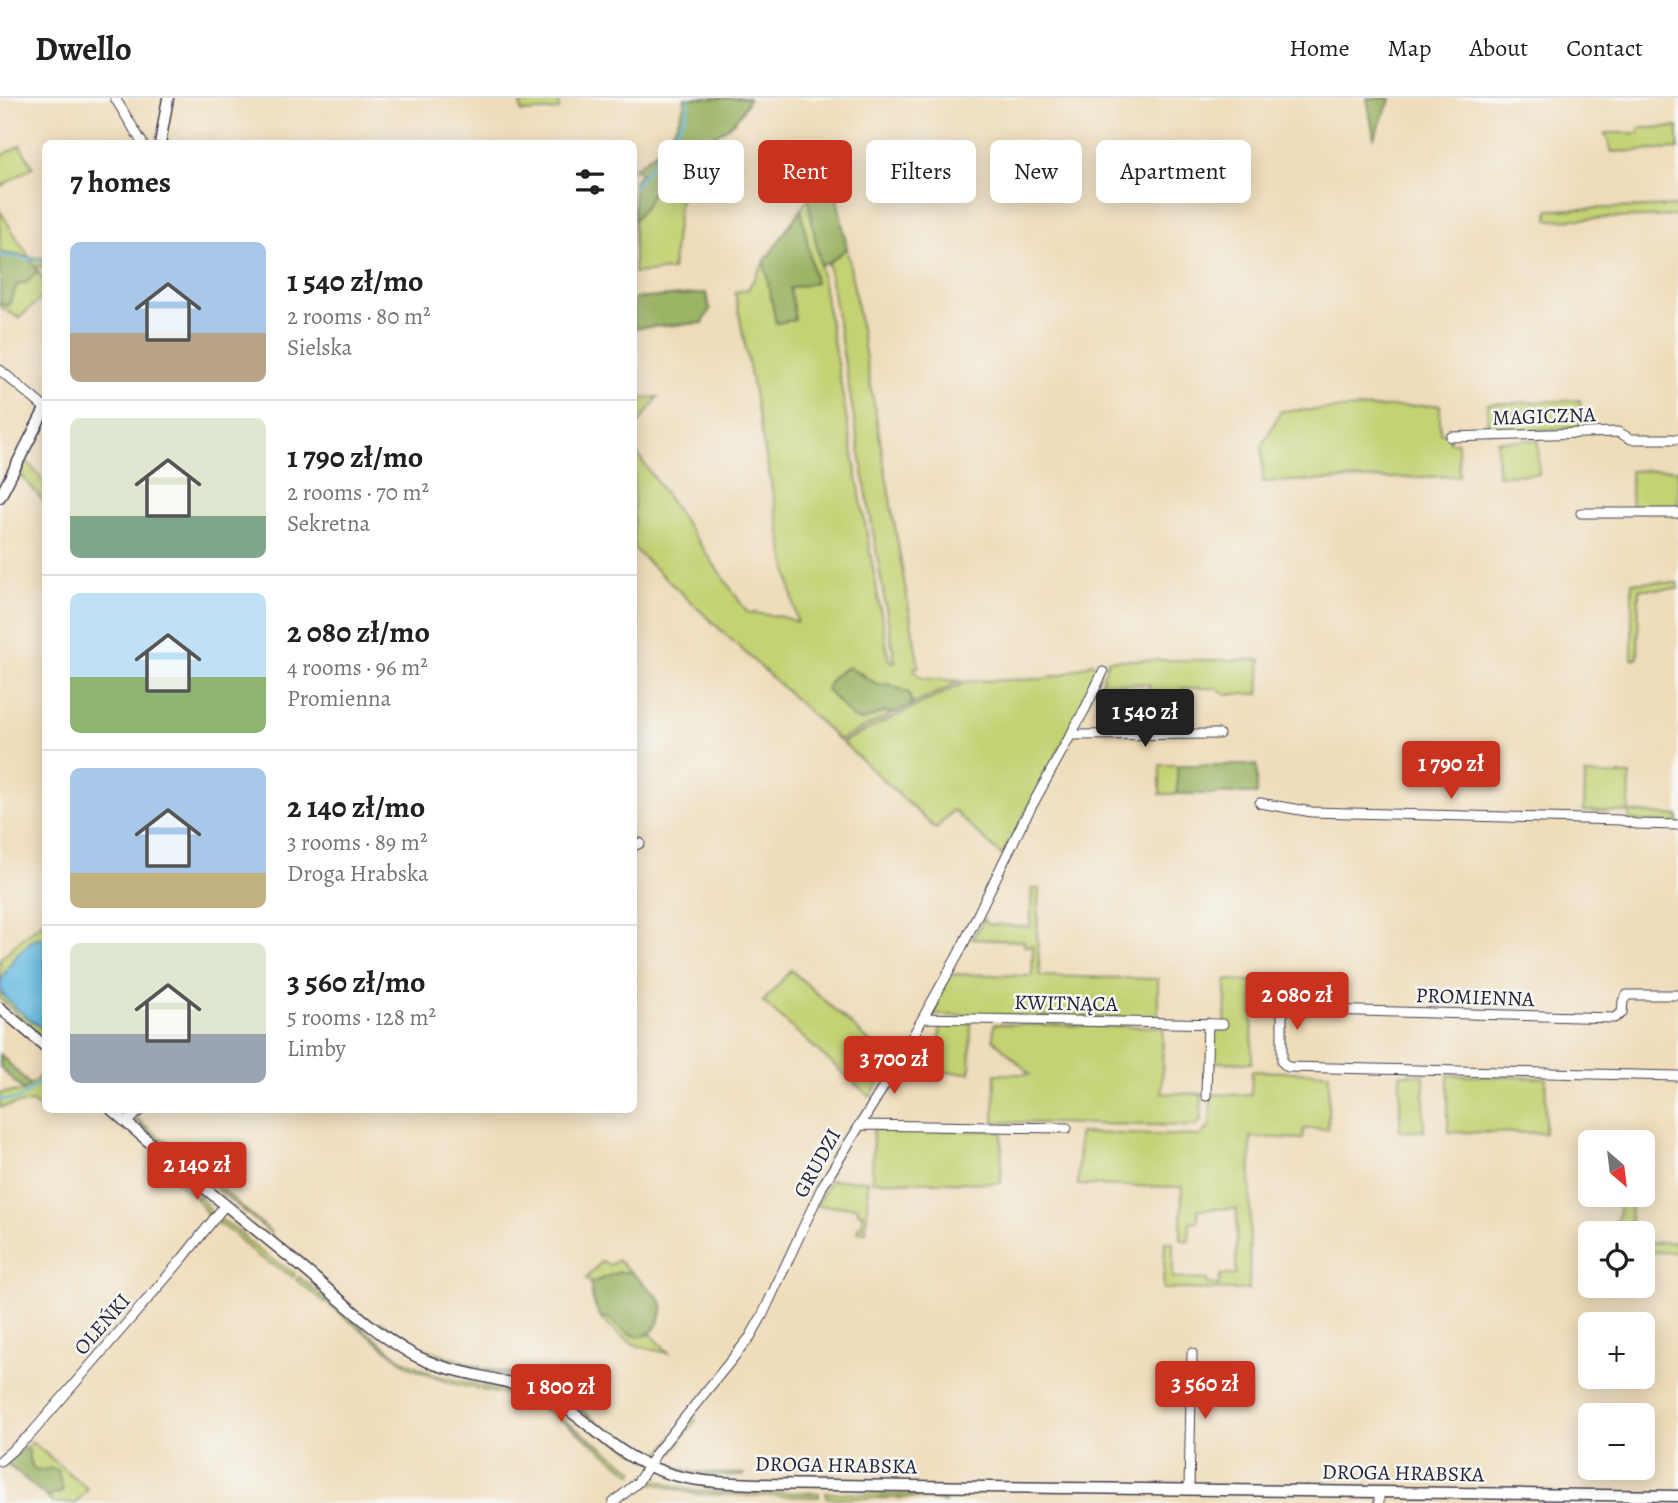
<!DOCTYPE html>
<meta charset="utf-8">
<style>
body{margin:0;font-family:Alegreya,serif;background:#f2f2f2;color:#202124;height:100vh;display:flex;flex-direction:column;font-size:26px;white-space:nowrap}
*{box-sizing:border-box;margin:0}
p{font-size:23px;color:#757577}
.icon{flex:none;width:38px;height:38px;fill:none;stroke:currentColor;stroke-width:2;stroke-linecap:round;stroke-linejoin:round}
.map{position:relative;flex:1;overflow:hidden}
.sheet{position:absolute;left:42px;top:42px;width:595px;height:973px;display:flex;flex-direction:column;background:#fff;border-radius:10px;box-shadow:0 4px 18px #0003}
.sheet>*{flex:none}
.top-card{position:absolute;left:658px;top:42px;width:665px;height:63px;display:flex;gap:14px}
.needle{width:46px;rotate:152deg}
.tools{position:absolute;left:1578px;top:1032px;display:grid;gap:14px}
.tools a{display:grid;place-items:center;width:77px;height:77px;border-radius:10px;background:#fff;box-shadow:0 4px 18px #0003;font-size:35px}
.price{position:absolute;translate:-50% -60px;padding:0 16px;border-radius:7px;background:#c8321e;color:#fff;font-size:23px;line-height:46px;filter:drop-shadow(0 2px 4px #0008)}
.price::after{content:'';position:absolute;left:50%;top:42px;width:21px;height:16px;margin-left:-10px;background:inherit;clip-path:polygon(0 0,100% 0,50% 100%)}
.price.on{background:#222;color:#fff}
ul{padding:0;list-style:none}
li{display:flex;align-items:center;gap:21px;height:175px;padding:0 28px}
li+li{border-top:2px solid #e0e0e0}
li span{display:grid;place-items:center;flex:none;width:196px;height:140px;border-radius:10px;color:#555}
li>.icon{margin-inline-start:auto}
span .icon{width:84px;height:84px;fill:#fffc;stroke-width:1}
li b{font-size:30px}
h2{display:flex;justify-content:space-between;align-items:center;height:84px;padding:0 28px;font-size:30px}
.pill{padding:0 24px;border-radius:10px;background:#fff;box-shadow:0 4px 18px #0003;font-size:24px;line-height:63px}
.pill.on{background:#c8321e;color:#fff}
header{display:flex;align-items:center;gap:42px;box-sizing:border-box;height:98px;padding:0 35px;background:#fff;border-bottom:2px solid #e0e0e0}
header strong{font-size:33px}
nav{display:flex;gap:38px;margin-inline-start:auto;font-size:24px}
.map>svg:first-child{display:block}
.green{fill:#c4d273;stroke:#737a57;stroke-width:2}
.forest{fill:#9bb465;stroke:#5e6b50;stroke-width:2}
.water{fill:#63b9df;stroke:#426e8d;stroke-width:2}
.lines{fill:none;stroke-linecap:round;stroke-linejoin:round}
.stream{stroke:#63b9df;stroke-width:2.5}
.minor-casing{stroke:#413e4e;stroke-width:11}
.tertiary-casing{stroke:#413e4e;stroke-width:13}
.minor{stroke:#fff;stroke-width:9}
.tertiary{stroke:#fff;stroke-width:10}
.labels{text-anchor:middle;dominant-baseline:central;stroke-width:5;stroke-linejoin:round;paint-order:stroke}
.street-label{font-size:21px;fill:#22223b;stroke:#f6f6f2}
</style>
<header>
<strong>Dwello</strong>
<nav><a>Home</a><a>Map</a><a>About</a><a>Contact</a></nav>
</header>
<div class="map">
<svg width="1678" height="1405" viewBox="0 0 1678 1405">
<rect width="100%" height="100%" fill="#f6f6f2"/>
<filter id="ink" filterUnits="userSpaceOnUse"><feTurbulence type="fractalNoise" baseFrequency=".0143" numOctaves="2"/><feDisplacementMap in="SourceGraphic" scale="14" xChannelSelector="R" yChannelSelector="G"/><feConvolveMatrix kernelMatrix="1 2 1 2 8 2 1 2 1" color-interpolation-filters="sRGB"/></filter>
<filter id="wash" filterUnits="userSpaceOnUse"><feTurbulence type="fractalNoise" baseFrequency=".00686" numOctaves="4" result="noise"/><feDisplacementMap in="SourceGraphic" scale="28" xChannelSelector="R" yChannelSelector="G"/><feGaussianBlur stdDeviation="1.57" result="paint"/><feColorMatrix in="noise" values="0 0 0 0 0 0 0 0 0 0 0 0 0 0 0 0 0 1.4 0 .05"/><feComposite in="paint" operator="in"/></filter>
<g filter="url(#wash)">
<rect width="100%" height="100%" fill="#efdcb9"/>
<path class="green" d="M520,0H558L559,12L521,14Z
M1678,29V51L1612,54L1605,35H1639V30Z
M20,47L33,69L0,89V59Z
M685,53L672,172L634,175V122L647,105L661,71Z
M808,100L889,562L895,564L828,165L847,150L919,569H914L915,574L922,580L961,583L912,607L911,601L898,590L888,586L878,587L859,574L862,623L883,614L895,615L839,642L634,451V351L747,514L783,519L797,524L735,194L748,191L764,164L776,225L795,222L790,190L815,185L801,111Z
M1678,108V118L1548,122V112Z
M0,113L29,159L45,161V169L34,168L29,159L0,155Z
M38,173L45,186V197L19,220L0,209V206L8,208L17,187L27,184Z
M658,299L634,332V311L640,310L643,300Z
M1580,302L1581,330L1488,333L1487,306Z
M1440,307V335H1450V344H1458L1459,378L1263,384L1262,348L1281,313Z
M1538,342L1539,376L1498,377L1497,343Z
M26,362L45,385V405L20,376Z
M1678,371V411H1632L1630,373Z
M1632,484L1678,485V491H1639L1638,560L1632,561Z
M1108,562H1261L1259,596H1225L1216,590H1182V633H1150L1149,586H1101Z
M1092,565L1098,567L1100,575L1002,758L953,712L936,731L842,644L968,583L1042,581L1064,576Z
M1160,667H1177V696H1160Z
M1585,677H1630L1629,714L1678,718V725L1629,722V714L1584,713Z
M1032,791H1039L1037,836L1040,878L1158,881V920L932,917L930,912L952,876L1032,878L1033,848H1024V843L972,841L984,821L987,826L1030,829Z
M45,822V941L0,901V861L21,841Z
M791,872L892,964L870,999L763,904Z
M1226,882L1253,883L1252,965L1212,964L1213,936L1218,930H1225Z
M940,924L971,925L970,975L939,974Z
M994,926L1163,929L1162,995L1202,996L1201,1023L1195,1028L994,1024L995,976H1030L993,941Z
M1252,973L1329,975L1328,1031H1304L1303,1041L1251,1039L1249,1192L1163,1191L1165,1144L1173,1145V1180L1207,1182L1208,1186L1219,1187L1220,1177H1236L1237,1111H1198V1123L1190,1124L1189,1143L1181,1141L1182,1089L1078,1087L1079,1035L1200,1038L1210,1028L1211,996L1251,997Z
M45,974L46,1012H59L52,1020L32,1004L0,1009V995L24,993Z
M1400,976L1424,977V1033H1400Z
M1448,977L1546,980L1545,1035L1448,1034Z
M136,1020L159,1039L173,1045L209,1080L207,1082L177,1054L179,1052L156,1040L136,1023Z
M873,1031L1002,1033L1001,1085L872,1083Z
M153,1059L171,1074L169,1077L171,1079L174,1076L192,1091L190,1094L192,1096L195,1094L194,1098L197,1100L199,1097L212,1116L208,1120C203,1100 168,1078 152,1063Z
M830,1082L868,1083L866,1134H858V1128H862V1115H858V1109L816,1108Z
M214,1084L272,1135V1136L211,1086Z
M1619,1097H1630L1631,1128H1641V1136H1607L1606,1127H1614L1619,1117Z
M220,1122C241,1131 244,1142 261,1154C272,1163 284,1167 295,1176L293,1179C282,1171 269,1166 258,1158C243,1147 235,1132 217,1126Z
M1678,1144V1154H1643V1145Z
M617,1162L631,1174H618L591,1185L586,1181L601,1164L611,1167Z
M299,1179L401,1261L434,1277L478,1287L477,1291L450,1285L411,1270L296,1182Z
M606,1219L640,1238L651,1236L669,1255C632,1248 629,1246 601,1221Z
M381,1223L411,1246L481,1269V1271C448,1265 400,1250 381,1223Z
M485,1270L542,1282L620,1341L647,1359C623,1354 585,1314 562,1299C538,1284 512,1278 485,1272Z
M482,1288L518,1297L549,1311L635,1373L633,1376C600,1354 570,1324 534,1307C517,1298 499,1296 481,1292Z
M689,1321L696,1322L664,1366L693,1374L744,1376L743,1378L701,1377L657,1365L658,1357Z
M32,1344L88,1391L76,1405H53L48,1400L54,1395L58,1396L61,1389L59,1382L46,1372C43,1372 40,1373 37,1373C29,1371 28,1358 29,1353L26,1349Z
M646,1379L693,1393L819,1395V1399L694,1396L653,1385L638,1390Z
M826,1395L931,1397L940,1399L946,1405L929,1400H826Z"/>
<path class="forest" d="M685,0H749C730,46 691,39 662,70C655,79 653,95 647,105C643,111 638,117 634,122V83L641,75L634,71C642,63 652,58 660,50C672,38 683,16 685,0Z
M1367,0H1391L1374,39Z
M831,66L847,150L828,165L820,167L808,100Z
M801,111L815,185L790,190L795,222L776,225L764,164Z
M0,155L29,159L38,173L27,184L17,187L8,208L0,206Z
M706,195L710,211L703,225L634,230V201Z
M848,569L878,587L888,586L909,595L912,607L895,615L883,614L862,623L854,621L826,591C830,580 837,574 848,569Z
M1177,667H1257V696H1177Z
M0,956L30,987L24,993L0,969Z
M619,1174H631L657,1198L663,1207C661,1224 652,1245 630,1236C622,1233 614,1224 607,1219L601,1220C595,1209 590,1198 591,1185Z
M26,1349L29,1353C28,1361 30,1369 38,1373L52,1370L57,1372C61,1379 59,1385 63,1392L60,1395H54L48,1400L6,1365Z"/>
<path class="water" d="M38,839L45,843V933C35,924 4,904 0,891C0,884 3,877 7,871C15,857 24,847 38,839Z"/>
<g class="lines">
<path class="stream" d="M634,89C648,73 659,57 671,40C681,23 688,21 689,0
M0,157L46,163
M0,1002L19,1001L46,980"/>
</g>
</g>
<g filter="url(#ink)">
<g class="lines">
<defs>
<path id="minor" d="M115,0L143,46
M0,272L45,310
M1451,339L1618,334L1631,341H1678
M1581,415H1678
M1071,637L1219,636
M1260,705L1312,714L1620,722L1636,726L1678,727
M634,748L640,745
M1678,897H1627L1623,903L1622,915L1614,920L1288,911L1282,916V964L1288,969L1678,978
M923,920L1223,926
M1206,998L1208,925
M126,1024L141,1012
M859,1027L1067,1030
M0,1363L31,1336L183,1160L225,1107
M1189,1390L1192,1255
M1379,1394V1405
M613,1405L638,1384L657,1354L750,1239L762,1218L822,1089L895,970L958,857L1024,722L1085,611L1103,574"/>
<path id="tertiary" d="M160,46L168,0
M0,399L46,309
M0,910L46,949
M112,1012C174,1067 240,1118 304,1171C338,1199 374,1235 412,1256C454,1279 505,1277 548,1299C571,1311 591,1330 612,1346C660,1382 699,1384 757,1386L1678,1398"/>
</defs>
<use href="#minor" class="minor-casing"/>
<use href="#tertiary" class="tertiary-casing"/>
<use href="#minor" class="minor"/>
<use href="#tertiary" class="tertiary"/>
</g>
</g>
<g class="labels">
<g class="street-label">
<text transform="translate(1544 318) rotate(-2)">MAGICZNA</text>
<text transform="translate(1475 899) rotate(2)">PROMIENNA</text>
<text transform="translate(1066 905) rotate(1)">KWITNĄCA</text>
<text transform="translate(817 1065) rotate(-61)">GRUDZI</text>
<text transform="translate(102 1226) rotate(-49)">OLEŃKI</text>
<text transform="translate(836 1367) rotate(1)">DROGA HRABSKA</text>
<text transform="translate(1403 1375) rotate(1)">DROGA HRABSKA</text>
</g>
</g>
</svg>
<div class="tools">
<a><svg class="needle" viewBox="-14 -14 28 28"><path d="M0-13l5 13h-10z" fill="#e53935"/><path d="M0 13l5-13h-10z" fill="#757577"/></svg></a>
<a><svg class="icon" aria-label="locate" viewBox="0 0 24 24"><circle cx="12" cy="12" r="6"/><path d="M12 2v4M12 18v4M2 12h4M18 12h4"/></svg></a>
<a>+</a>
<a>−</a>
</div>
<b class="price on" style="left:1145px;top:651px">1 540 zł</b>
<b class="price" style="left:1451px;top:703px">1 790 zł</b>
<b class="price" style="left:1297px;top:934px">2 080 zł</b>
<b class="price" style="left:894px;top:998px">3 700 zł</b>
<b class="price" style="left:197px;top:1104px">2 140 zł</b>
<b class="price" style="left:1205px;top:1323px">3 560 zł</b>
<b class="price" style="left:561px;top:1326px">1 800 zł</b>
<div class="top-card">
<a class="pill">Buy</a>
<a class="pill on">Rent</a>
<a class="pill">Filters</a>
<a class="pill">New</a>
<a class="pill">Apartment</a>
</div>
<section class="sheet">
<h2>7 homes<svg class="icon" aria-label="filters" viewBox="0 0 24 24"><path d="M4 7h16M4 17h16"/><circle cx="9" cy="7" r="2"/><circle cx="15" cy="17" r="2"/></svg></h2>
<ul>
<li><span style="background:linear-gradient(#a9c7e8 65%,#b9a48a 0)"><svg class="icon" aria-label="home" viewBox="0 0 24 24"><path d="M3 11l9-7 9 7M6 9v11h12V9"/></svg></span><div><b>1 540 zł/mo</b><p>2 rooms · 80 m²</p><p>Sielska</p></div></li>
<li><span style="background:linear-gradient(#dfe7d0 70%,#7fa58c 0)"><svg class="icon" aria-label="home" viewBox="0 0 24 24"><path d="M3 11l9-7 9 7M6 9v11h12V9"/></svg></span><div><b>1 790 zł/mo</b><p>2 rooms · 70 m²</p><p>Sekretna</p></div></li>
<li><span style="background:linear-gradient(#bfe0f5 60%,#8fb573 0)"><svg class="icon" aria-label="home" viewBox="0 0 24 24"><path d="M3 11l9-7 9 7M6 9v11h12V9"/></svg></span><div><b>2 080 zł/mo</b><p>4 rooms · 96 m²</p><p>Promienna</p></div></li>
<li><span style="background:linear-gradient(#a9c7e8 75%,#c2b280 0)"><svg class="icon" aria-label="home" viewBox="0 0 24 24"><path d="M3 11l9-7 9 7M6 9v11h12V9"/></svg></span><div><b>2 140 zł/mo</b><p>3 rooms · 89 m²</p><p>Droga Hrabska</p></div></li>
<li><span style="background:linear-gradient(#dfe7d0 65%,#9aa5b1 0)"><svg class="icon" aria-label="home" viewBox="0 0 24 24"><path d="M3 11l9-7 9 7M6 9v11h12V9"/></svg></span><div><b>3 560 zł/mo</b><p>5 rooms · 128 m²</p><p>Limby</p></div></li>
</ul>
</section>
</div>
